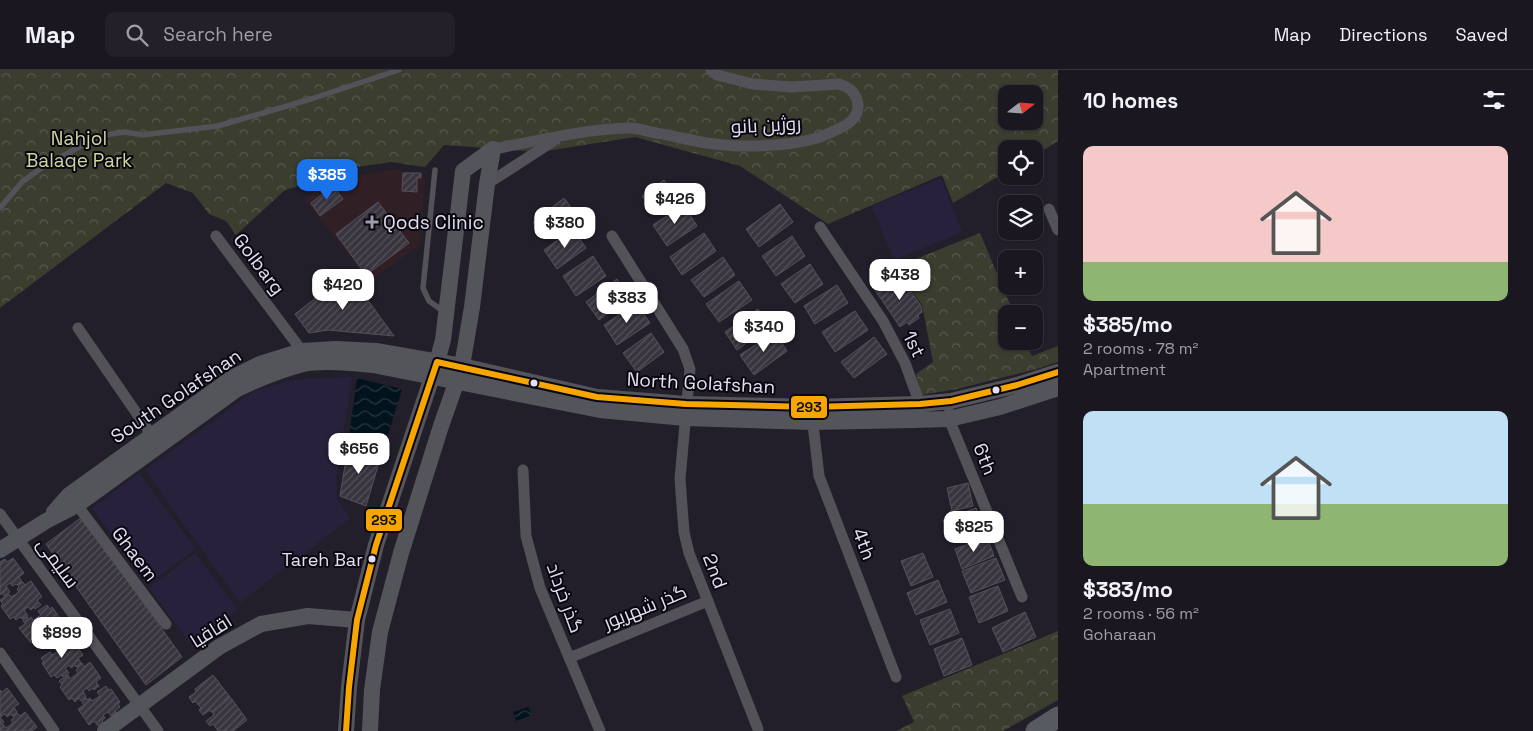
<!DOCTYPE html>
<meta charset="utf-8">
<style>
body{margin:0;font-family:"Space Grotesk",Cairo,sans-serif;background:#232029;color:#f1f3f6;height:100vh;display:flex;flex-direction:column;font-size:19px;white-space:nowrap}
*{box-sizing:border-box;margin:0}
p{font-size:16px;color:#9f9fa5}
.icon{flex:none;width:28px;height:28px;fill:none;stroke:currentColor;stroke-width:2;stroke-linecap:round;stroke-linejoin:round}
.map{position:relative;flex:1;overflow:hidden}
.panel{display:flex;flex-direction:column;background:#1a1720;width:475px}
.panel>*{flex:none}
.needle{width:32px;rotate:73deg}
.fabs{position:absolute;left:998px;top:15px;display:grid;gap:10px}
.fabs a{display:grid;place-items:center;width:45px;height:45px;border-radius:10px;background:#1a1720;box-shadow:0 1px 4px #0004,0 0 0 1px #38363e;font-size:25px}
.price{position:absolute;translate:-50% -42px;padding:0 11px;border-radius:10px;background:#fff;color:#222;font-size:16px;line-height:32px;filter:drop-shadow(0 1px 2px #0008)}
.price::after{content:'';position:absolute;left:50%;top:30px;width:15px;height:11px;margin-left:-8px;background:inherit;clip-path:polygon(0 0,100% 0,50% 100%)}
.price.selected{background:#1a73e8;color:#fff}
ul{padding:0;list-style:none}
li{display:grid;align-content:center;gap:10px;height:265px;padding:0 25px}
li span{display:grid;place-items:center;height:155px;border-radius:10px;color:#555}
li>.icon{margin-inline-start:auto}
span .icon{width:90px;height:90px;fill:#fffc;stroke-width:1}
li b{font-size:21px}
h2{display:flex;justify-content:space-between;align-items:center;height:60px;padding:0 25px;font-size:21px}
header{display:flex;align-items:center;gap:30px;box-sizing:border-box;height:70px;padding:0 25px;background:#1a1720;border-bottom:1px solid #38363e}
header strong{font-size:24px}
nav{display:flex;gap:28px;margin-inline-start:auto;font-size:18px}
.search{width:350px;height:45px;background:#232029;display:flex;align-items:center;gap:12px;box-sizing:border-box;padding:0 18px;border-radius:10px;color:#9f9fa5;font-size:19px}
main{display:flex;flex:1;min-height:0}
.map>svg:first-child{display:block}
.built{fill:#28213c}
.medical{fill:#301f24}
.park{fill:url(#park-crowns);fill-rule:evenodd}
.water{fill:url(#water-waves)}
.building{fill:url(#building-hatch);stroke:#55505b}
.lines{fill:none;stroke-linecap:round;stroke-linejoin:round}
.lane{stroke:#525258;stroke-width:5.5}
.street{stroke:#525258;stroke-width:11}
.secondary{stroke:#54555b;stroke-width:16}
.highway{stroke:#585a61;stroke-width:21}
.bus-1-casing{stroke:#090610;stroke-width:10}
.bus-1{stroke:#f7a600;stroke-width:6}
.poi-dot{fill:#9f9cab;stroke:#090610;stroke-width:2}
.bus-dot{fill:#e3dff0;stroke:#090610;stroke-width:2}
.labels{text-anchor:middle;dominant-baseline:central;stroke-width:4;stroke-linejoin:round;paint-order:stroke}
.bus-label{font-size:18px;fill:#e3dff0;stroke:#090610;text-anchor:end}
.street-label{font-size:19px;fill:#e3dff0;stroke:#090610}
.park-label{font-size:19px;fill:#ced59f;stroke:#090610}
.poi-label{font-size:19px;fill:#e3dff0;stroke:#090610;text-anchor:start}
.line-badge{stroke:#090610;stroke-width:2}
.pale-badge-label{font-size:14px;text-anchor:middle;font-weight:bold;fill:#111}
</style>
<header>
<strong>Map</strong>
<div class="search"><svg class="icon" aria-label="search" viewBox="0 0 24 24"><circle cx="10" cy="10" r="6"/><path d="M15 15l6 6"/></svg>Search here</div>
<nav><a>Map</a><a>Directions</a><a>Saved</a></nav>
</header>
<main>
<div class="map">
<svg width="1058" height="661" viewBox="0 0 1058 661">
<defs>
<pattern id="park-crowns" width="20" height="18" patternUnits="userSpaceOnUse" patternTransform="scale(1.25)"><rect width="20" height="18" fill="#3b3d2f"/><path d="M2 6a3 3 0 1 1 6 0M12 15a3 3 0 1 1 6 0" fill="none" stroke="#57594d"/></pattern>
<pattern id="water-waves" width="16" height="10" patternUnits="userSpaceOnUse" patternTransform="scale(1.25)"><rect width="16" height="10" fill="#03131d"/><path d="M0 5q4-4 8 0t8 0" fill="none" stroke="#28353e"/></pattern>
<pattern id="building-hatch" width="6" height="6" patternUnits="userSpaceOnUse" patternTransform="scale(1.25)"><rect width="6" height="6" fill="#39353f"/><path d="M-1 1l2-2M0 6l6-6M5 7l2-2" fill="none" stroke="#56525b"/></pattern>
</defs>
<rect width="100%" height="100%" fill="#221f2b"/>
<path class="built" d="M941,108L962,162L894,190L872,136Z
M352,307L336,409L337,429L350,448L240,533L145,400L256,320L292,310Z
M139,403L196,479L148,514L92,438Z
M195,483L238,540L191,574L149,518Z"/>
<path class="medical" d="M398,99L425,107L420,175L370,211L305,130L334,109Z"/>
<path class="park" d="M0,0H1058V71L1034,86V79H1006V102L953,133L942,105L828,154L740,96L635,67L540,82L444,75L425,97L391,92L329,101L296,117L285,120L236,165L226,151L209,144L193,123L166,113L0,238ZM1006,24H1034V51H1006Z
M980,163L1014,244H1006V271H1025L1032,286L1058,276V292L1037,299L957,319L921,325L916,304L933,292L922,235L896,197Z
M1058,561V630L1003,661H896L914,652L902,626Z"/>
<path class="water" d="M357,308L402,319L383,382L348,373Z
M528,637L532,645L516,651L513,642Z"/>
<path class="building" d="M403,103H421V108H417V122L402,121Z
M664,110L678,128L655,145L642,126Z
M333,116L343,129L320,146L311,133Z
M564,128L577,145L545,169L533,152Z
M378,132L409,173L366,205L336,164Z
M780,134L793,152L759,177L746,159Z
M684,135L697,156L667,176L653,155Z
M573,159L586,178L557,199L544,180Z
M704,163L716,181L682,205L670,187Z
M792,166L805,186L776,206L762,186Z
M593,186L606,206L576,226L563,206Z
M723,187L735,205L704,227L691,210Z
M810,194L823,214L795,233L781,214Z
M348,203L394,266L328,260L309,263L295,244Z
M899,204L921,236L922,242L918,245L919,248L909,255L907,252L900,257L875,220Z
M617,209L630,227L599,250L586,232Z
M739,211L752,230L719,252L706,234Z
M837,215L848,233L815,254L804,236Z
M636,233L650,253L617,275L604,255Z
M758,239L770,256L737,280L725,262Z
M855,241L868,260L835,282L822,262Z
M775,262L787,281L754,305L740,285Z
M651,263L664,282L637,302L623,283Z
M874,267L887,284L854,308L841,292Z
M348,377L381,386L366,436L340,426Z
M968,413L973,436L952,441L947,418Z
M976,438L983,458L951,470L943,450Z
M82,447L182,587L146,615L46,474Z
M987,467L994,486L962,499L955,479Z
M923,483L933,507L911,516L901,491Z
M13,488L24,503L19,507L22,512L17,515L16,514L12,516L10,513L6,516L10,522L4,526L2,523L0,525V495L1,494L0,492L5,489L7,492Z
M996,488L1005,510L971,523L962,501Z
M938,510L947,532L916,545L907,523Z
M31,511L42,527L37,530L41,535L35,539L34,537L31,540L28,537L24,540L28,546L22,549L20,547L16,550L13,547L10,549L1,536L3,534L0,530L9,524L11,527L19,522L17,519L19,517L18,515L23,512L25,515Z
M998,516L1008,541L979,553L969,527Z
M47,535L50,539L52,537L62,551L59,553L61,556L56,560L58,562L53,566L49,560L44,564L46,567L39,575L35,570L31,573L19,558L25,554L23,550L27,547L29,549L31,547L33,550L41,545L38,541Z
M950,539L959,563L930,575L920,550Z
M1025,542L1036,567L1003,582L992,558Z
M962,568L972,595L944,606L934,579Z
M72,569L83,585L78,588L81,593L76,597L75,595L71,598L69,595L65,598L69,603L63,607L61,605L57,608L54,605L51,607L42,593L44,592L41,588L50,582L52,585L60,580L58,577L60,575L59,573L64,570L66,573Z
M90,592L101,608L96,612L99,616L94,620L93,618L89,621L87,618L83,621L86,627L81,631L79,628L75,632L72,628L69,630L60,617L62,615L59,611L68,605L70,609L78,603L76,600L78,598L77,597L82,593L84,597Z
M213,605L230,627L211,642L210,640L203,645L199,640L201,638L195,631L193,633L189,627L196,622L195,619Z
M106,616L109,620L111,619L120,632L118,634L120,637L115,641L117,643L112,647L108,642L103,645L105,648L102,651L103,652L98,656L94,651L89,655L78,639L84,635L82,632L86,628L87,630L90,628L92,631L100,626L97,622Z
M7,618L19,634L14,637L17,642L12,646L11,644L7,647L5,644L0,647L4,652L0,655V620L2,622Z
M231,628L247,650L233,661H218L213,654L210,656L206,651L214,645L212,642Z
M25,642L37,657L32,661H0V657L3,654L6,658L13,653L11,650L14,648L13,646L17,643L20,646Z"/>
<g class="lines">
<path class="lane" d="M435,100L423,218L429,231L443,241
M0,138L22,112L44,96L92,70L111,64L125,62L142,65L218,56L311,29L399,0"/>
<path class="street" d="M493,79C538,71 583,59 629,58C636,58 644,60 651,62C670,65 688,70 707,73C738,78 787,77 817,68C824,66 831,62 838,59C851,54 863,43 856,27C853,20 846,16 839,14L791,17L753,14L717,5L711,0
M487,114L555,70
M1049,139L1058,160
M820,157L883,251L905,293L920,334
M216,166L302,281L303,287
M612,166L683,279L690,299L680,409L684,462L689,483L758,659
M78,258L155,370
M949,343V349L1022,527
M812,346L819,406L896,607
M523,400L526,466L540,518L600,661
M77,435L166,554
M0,444L158,661
M0,583L54,661
M569,588L708,531"/>
<path class="secondary" d="M54,442L69,425L232,308L260,294L302,281L336,279L376,281L462,296L597,327L686,334L811,337L920,334L951,331L1017,315L1058,302
M0,480L46,451L77,435L237,319C258,309 280,300 303,294C323,290 352,293 373,295L600,340L685,348L812,352L913,350L949,349L1000,337L1058,318
M105,661L219,577L261,554L308,546L357,550
M346,661L349,617L357,550L376,475L437,292L443,270L463,101L493,79
M370,661L372,620L380,562L401,483L441,356L462,296L472,237L487,114L493,79"/>
<path class="highway" d="M1036,661L1058,647"/>
<defs>
<path id="bus-1" d="M346,661L349,617L357,550L376,475L437,292L597,327L686,334L811,337L920,334L951,331L1017,315L1058,302"/>
</defs>
<use href="#bus-1" class="bus-1-casing"/>
<use href="#bus-1" class="bus-1"/>
</g>
<path class="poi-dot" d="M369.5 144.5h5v5h5v5h-5v5h-5v-5h-5v-5h5z"/>
<g class="bus-dot">
<circle cx="534" cy="313" r="4.5"/>
<circle cx="996" cy="320" r="4.5"/>
<circle cx="372" cy="489" r="4.5"/>
</g>
<g class="labels">
<g class="bus-label">
<text x="363" y="489">Tareh Bar</text>
</g>
<g class="street-label">
<text transform="translate(766 55) rotate(-3)">روژین بانو</text>
<text transform="translate(259 194) rotate(53)">Golbarg</text>
<text transform="translate(914 274) rotate(64)">1st</text>
<text transform="translate(701 313) rotate(3)">North Golafshan</text>
<text transform="translate(176 326) rotate(-34)">South Golafshan</text>
<text transform="translate(985 389) rotate(68)">6th</text>
<text transform="translate(864 474) rotate(69)">4th</text>
<text transform="translate(135 484) rotate(53)">Ghaem</text>
<text transform="translate(58 493) rotate(54)">سلیمی</text>
<text transform="translate(715 501) rotate(69)">2nd</text>
<text transform="translate(565 528) rotate(70)">گذر خرداد</text>
<text transform="translate(645 537) rotate(-22)">گذر شهریور</text>
<text transform="translate(211 561) rotate(-32)">اقاقیا</text>
</g>
<g class="park-label">
<text x="79" y="68">Nahjol<tspan x="79" dy="22">Balaqe Park</tspan></text>
</g>
<g class="poi-label">
<text x="383" y="152">Qods Clinic</text>
</g>
</g>
<g class="line-badge">
<rect x="790" y="325" width="38" height="24" rx="5" fill="#f7a600"/>
<rect x="365" y="438" width="38" height="24" rx="5" fill="#f7a600"/>
</g>
<g class="pale-badge-label">
<text x="809" y="342">293</text>
<text x="384" y="455">293</text>
</g>
</svg>
<div class="fabs">
<a><svg class="needle" viewBox="-14 -14 28 28"><path d="M0-13l5 13h-10z" fill="#e53935"/><path d="M0 13l5-13h-10z" fill="#9f9fa5"/></svg></a>
<a><svg class="icon" aria-label="locate" viewBox="0 0 24 24"><circle cx="12" cy="12" r="6"/><path d="M12 2v4M12 18v4M2 12h4M18 12h4"/></svg></a>
<a><svg class="icon" aria-label="layers" viewBox="0 0 24 24"><path d="M12 4l9 5-9 5-9-5zM3 14l9 5 9-5"/></svg></a>
<a>+</a>
<a>−</a>
</div>
<b class="price selected" style="left:327px;top:131px">$385</b>
<b class="price" style="left:675px;top:155px">$426</b>
<b class="price" style="left:565px;top:179px">$380</b>
<b class="price" style="left:900px;top:231px">$438</b>
<b class="price" style="left:343px;top:241px">$420</b>
<b class="price" style="left:627px;top:254px">$383</b>
<b class="price" style="left:764px;top:283px">$340</b>
<b class="price" style="left:359px;top:405px">$656</b>
<b class="price" style="left:974px;top:483px">$825</b>
<b class="price" style="left:62px;top:589px">$899</b>
</div>
<section class="panel">
<h2>10 homes<svg class="icon" aria-label="filters" viewBox="0 0 24 24"><path d="M4 7h16M4 17h16"/><circle cx="9" cy="7" r="2"/><circle cx="15" cy="17" r="2"/></svg></h2>
<ul>
<li><span style="background:linear-gradient(#f6c9c9 75%,#8fb573 0)"><svg class="icon" aria-label="home" viewBox="0 0 24 24"><path d="M3 11l9-7 9 7M6 9v11h12V9"/></svg></span><div><b>$385/mo</b><p>2 rooms · 78 m²</p><p>Apartment</p></div></li>
<li><span style="background:linear-gradient(#bfe0f5 60%,#8fb573 0)"><svg class="icon" aria-label="home" viewBox="0 0 24 24"><path d="M3 11l9-7 9 7M6 9v11h12V9"/></svg></span><div><b>$383/mo</b><p>2 rooms · 56 m²</p><p>Goharaan</p></div></li>
</ul>
</section>
</main>
